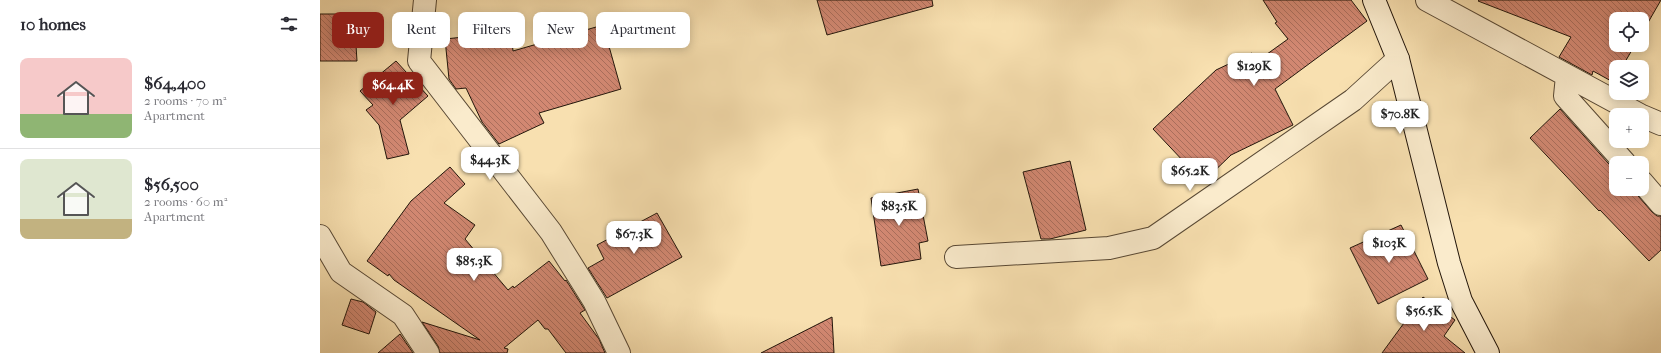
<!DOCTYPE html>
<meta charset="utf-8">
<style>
body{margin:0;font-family:"IM FELL French Canon",serif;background:#f2f2f3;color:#2b2b33;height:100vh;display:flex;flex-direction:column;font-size:15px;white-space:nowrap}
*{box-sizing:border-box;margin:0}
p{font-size:13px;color:#7c7c81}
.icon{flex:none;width:22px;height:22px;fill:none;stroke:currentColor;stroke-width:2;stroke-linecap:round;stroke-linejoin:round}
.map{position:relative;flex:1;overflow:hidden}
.drawer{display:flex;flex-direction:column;background:#fff;width:320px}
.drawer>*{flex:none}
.hud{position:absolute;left:12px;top:12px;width:380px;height:36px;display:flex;gap:8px}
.tools{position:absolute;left:1289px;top:12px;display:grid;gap:8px}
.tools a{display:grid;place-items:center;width:40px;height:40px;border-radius:8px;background:#fff;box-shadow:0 2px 10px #0003;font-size:20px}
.price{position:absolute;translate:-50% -34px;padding:0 9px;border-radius:8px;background:#fff;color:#222;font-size:13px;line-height:26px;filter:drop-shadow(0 1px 2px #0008)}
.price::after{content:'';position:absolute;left:50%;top:24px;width:12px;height:9px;margin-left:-6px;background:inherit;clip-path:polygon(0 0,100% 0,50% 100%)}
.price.active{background:#8f2418;color:#fff}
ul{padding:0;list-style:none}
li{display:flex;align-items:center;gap:12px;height:100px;padding:0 20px}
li+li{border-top:1px solid #e1e1e2}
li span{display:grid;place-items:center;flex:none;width:112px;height:80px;border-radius:8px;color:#555}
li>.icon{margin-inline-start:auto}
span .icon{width:48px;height:48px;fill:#fffc;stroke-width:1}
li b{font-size:17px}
h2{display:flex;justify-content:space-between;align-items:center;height:48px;padding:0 20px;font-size:17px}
.chip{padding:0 14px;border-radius:8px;background:#fff;box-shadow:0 2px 10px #0003;font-size:14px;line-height:36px}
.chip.active{background:#8f2418;color:#fff}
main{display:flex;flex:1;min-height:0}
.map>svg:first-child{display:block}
.building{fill:url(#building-back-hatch);stroke:#23160b}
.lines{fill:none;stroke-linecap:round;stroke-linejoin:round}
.street-casing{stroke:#584834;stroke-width:24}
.secondary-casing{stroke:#23160b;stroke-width:24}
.street{stroke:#faebcc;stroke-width:22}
.secondary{stroke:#faebcc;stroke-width:22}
</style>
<main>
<section class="drawer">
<h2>10 homes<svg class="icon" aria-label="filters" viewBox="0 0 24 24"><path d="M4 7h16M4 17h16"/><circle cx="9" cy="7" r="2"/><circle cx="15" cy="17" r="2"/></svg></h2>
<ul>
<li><span style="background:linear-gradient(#f6c9c9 70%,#8fb573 0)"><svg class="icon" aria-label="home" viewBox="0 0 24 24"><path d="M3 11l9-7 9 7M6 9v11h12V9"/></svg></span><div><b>$64,400</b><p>2 rooms · 70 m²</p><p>Apartment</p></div></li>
<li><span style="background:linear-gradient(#dfe7d0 75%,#c2b280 0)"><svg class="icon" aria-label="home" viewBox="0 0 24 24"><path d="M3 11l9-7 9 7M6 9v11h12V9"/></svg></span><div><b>$56,500</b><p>2 rooms · 60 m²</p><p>Apartment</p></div></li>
</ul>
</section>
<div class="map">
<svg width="1341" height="353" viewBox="0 0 1341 353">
<defs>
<pattern id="building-back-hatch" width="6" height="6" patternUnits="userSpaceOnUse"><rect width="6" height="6" fill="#d28872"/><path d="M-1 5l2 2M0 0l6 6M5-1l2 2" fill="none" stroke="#aa6e5c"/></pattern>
</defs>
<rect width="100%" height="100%" fill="#f8e0b0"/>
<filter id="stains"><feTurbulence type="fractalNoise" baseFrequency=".005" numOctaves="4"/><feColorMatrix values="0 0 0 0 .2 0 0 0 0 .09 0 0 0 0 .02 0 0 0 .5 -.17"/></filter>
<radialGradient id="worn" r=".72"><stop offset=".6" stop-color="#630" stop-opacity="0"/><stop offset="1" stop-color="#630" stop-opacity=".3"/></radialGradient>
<path class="building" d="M497,0H612L613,6L507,35Z
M943,0H1031L1047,21L955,89L973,125L911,155L883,182L833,129L896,70L932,53L936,62L968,39L955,23L957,22Z
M1159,0H1341L1322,33V19H1296V45H1315L1302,67H1296V77L1293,82L1273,71L1272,75L1239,57L1251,37L1158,1Z
M0,14H34L37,61H0Z
M283,25L301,89L219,113L224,123L179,144L162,122L146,88L136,89L129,79L125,39L191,32L193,51Z
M76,61L108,96L80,120L89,154L67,159L59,125L46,110L53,105L40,91Z
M1240,109L1296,172V189H1312L1332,212L1337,216H1341V250L1329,261L1280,210L1279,211L1210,138Z
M151,148L156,155L146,159L143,155Z
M750,161L766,230L730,239H721L703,172Z
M130,167L145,184L124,203L155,225L145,239L188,290L193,286L194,288L229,261L245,281L246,280L263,307L265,310L260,313L279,339L285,353H246L228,329H225L218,320L184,348L188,349L187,353H120L118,346L102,322L160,340L74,280L69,274L68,276L47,261L91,201Z
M598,189L608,241L599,243L601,259L561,266L551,198Z
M337,213L362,257L287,298L268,268L284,259L277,245Z
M1081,225L1108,279L1058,304L1030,248Z
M1103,297L1135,320L1124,336L1145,353H1062Z
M31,299L43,302L56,312L49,334L22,325Z
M512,317L514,353H441Z
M80,334L93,353H58Z"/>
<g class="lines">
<defs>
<path id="street" d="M105,0L99,61L231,232L274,301L299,353
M1107,0L1320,115
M1247,76L1245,96L1305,163
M1322,116L1341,124
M1322,182L1341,204
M0,236L21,272L83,315L108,353
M636,257L789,248L833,238L1033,100L1078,59"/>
<path id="secondary" d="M1054,0L1078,59L1129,263L1141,301L1168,353"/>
</defs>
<use href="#street" class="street-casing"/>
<use href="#secondary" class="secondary-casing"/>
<use href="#street" class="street"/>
<use href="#secondary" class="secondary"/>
</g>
<rect width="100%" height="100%" filter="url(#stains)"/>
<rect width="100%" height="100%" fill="url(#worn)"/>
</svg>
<div class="tools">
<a><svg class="icon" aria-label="locate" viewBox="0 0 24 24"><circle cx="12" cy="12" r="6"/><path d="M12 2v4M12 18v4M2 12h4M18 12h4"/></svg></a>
<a><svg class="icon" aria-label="layers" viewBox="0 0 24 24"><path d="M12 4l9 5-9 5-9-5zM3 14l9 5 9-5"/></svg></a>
<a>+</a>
<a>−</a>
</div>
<b class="price" style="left:934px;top:87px">$129K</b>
<b class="price active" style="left:73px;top:106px">$64.4K</b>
<b class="price" style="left:1080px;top:135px">$70.8K</b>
<b class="price" style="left:170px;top:181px">$44.3K</b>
<b class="price" style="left:870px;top:192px">$65.2K</b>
<b class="price" style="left:579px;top:227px">$83.5K</b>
<b class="price" style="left:314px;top:255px">$67.3K</b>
<b class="price" style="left:1069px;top:264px">$103K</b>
<b class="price" style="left:154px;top:282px">$85.3K</b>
<b class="price" style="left:1104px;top:332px">$56.5K</b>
<div class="hud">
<a class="chip active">Buy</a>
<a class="chip">Rent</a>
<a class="chip">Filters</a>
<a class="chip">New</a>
<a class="chip">Apartment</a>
</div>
</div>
</main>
